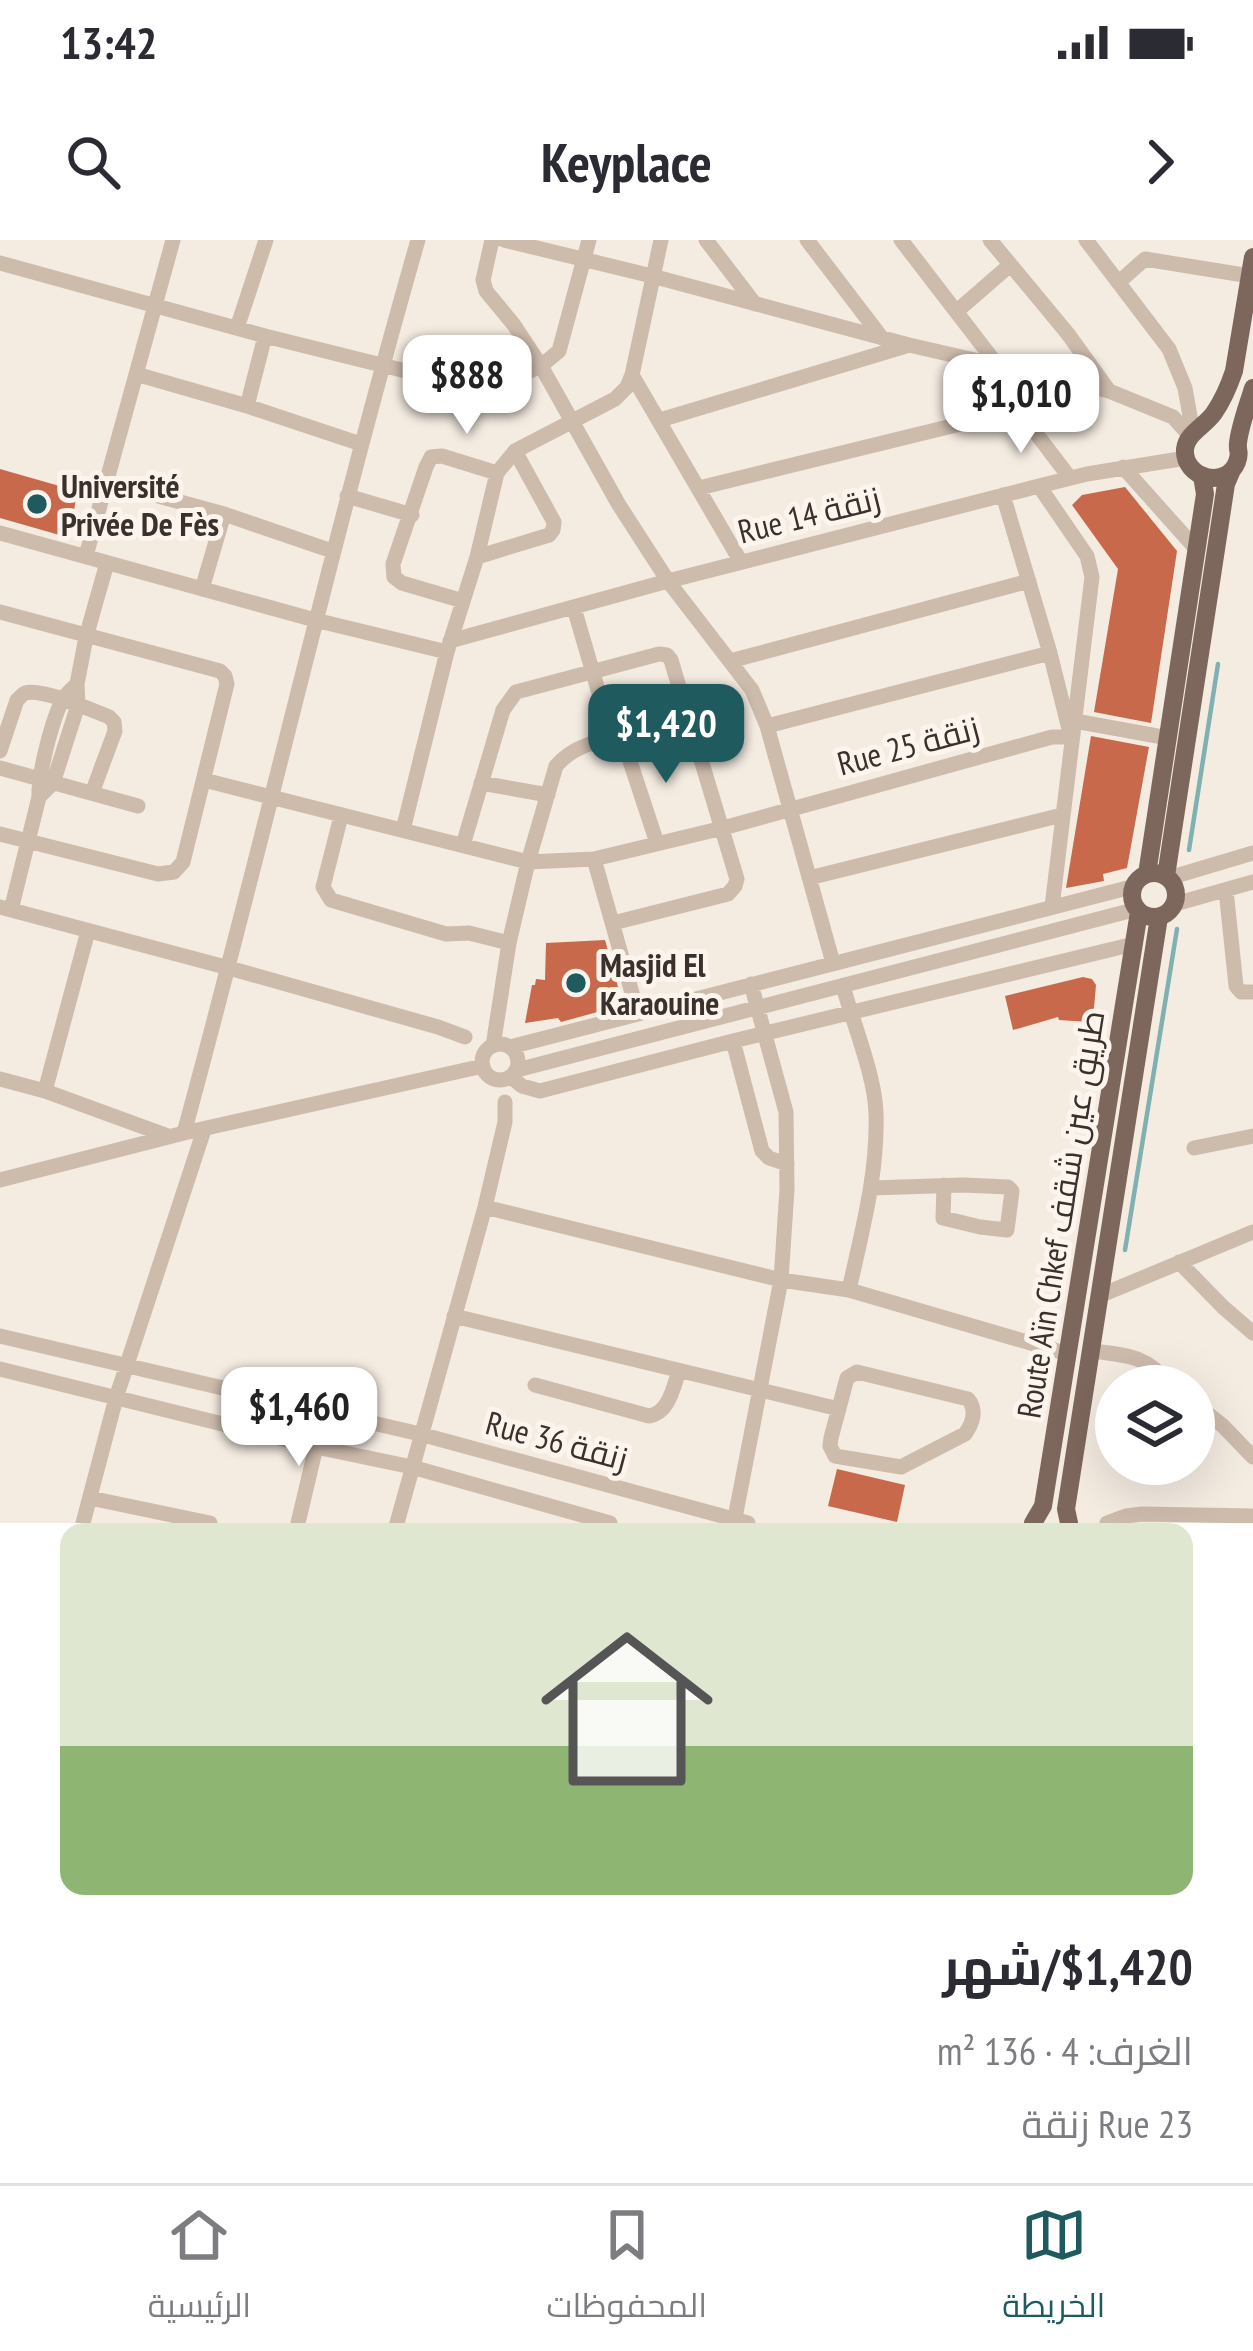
<!DOCTYPE html>
<html lang="ar">
<meta charset="utf-8">
<style>
body{margin:0;font-family:"PT Sans Narrow",Cairo,sans-serif;background:#f2f2f3;color:#2b2b33;direction:rtl;height:100vh;display:flex;flex-direction:column;font-size:45px;white-space:nowrap}
*{box-sizing:border-box;margin:0}
p{font-size:39px;color:#7c7c81}
.icon{flex:none;width:66px;height:66px;fill:none;stroke:currentColor;stroke-width:2;stroke-linecap:round;stroke-linejoin:round}
.map{position:relative;height:1283px;overflow:hidden;direction:ltr}
.drawer{display:flex;flex-direction:column;background:#fff;flex:1}
.drawer>*{flex:none}
.controls{position:absolute;left:1095px;top:1125px;display:grid;gap:24px}
.controls a{display:grid;place-items:center;width:120px;height:120px;border-radius:50%;background:#fff;box-shadow:0 12px 48px #0002;font-size:60px}
.price{position:absolute;translate:-50% -102px;padding:0 27px;border-radius:24px;background:#fff;color:#222;font-size:39px;line-height:78px;filter:drop-shadow(0 3px 6px #0008)}
.price::after{content:'';position:absolute;left:50%;top:72px;width:36px;height:27px;margin-left:-18px;background:inherit;clip-path:polygon(0 0,100% 0,50% 100%)}
.price.selected{background:#1f5a5e;color:#fff}
ul{padding:0;list-style:none}
li{display:grid;align-content:center;gap:24px;height:636px;padding:0 60px}
li span{display:grid;place-items:center;height:372px;border-radius:24px;color:#555}
li>.icon{margin-inline-start:auto}
span .icon{width:216px;height:216px;fill:#fffc;stroke-width:1}
li b{font-size:51px}
.status{display:flex;justify-content:space-between;align-items:center;height:84px;padding:0 60px;background:#fff;direction:ltr}
.status svg{height:33px;fill:currentColor}
header{display:flex;justify-content:space-between;align-items:center;height:156px;padding:0 60px;background:#fff;font-size:54px;font-weight:800}
.tab-bar{display:flex;justify-content:space-around;align-items:center;height:168px;border-top:3px solid #e1e1e2;background:#fff;font-size:33px;color:#7c7c81}
.tab-bar a{display:grid;justify-items:center;gap:6px}
.tab-bar .selected{color:#1f5a5e}
.map>svg:first-child{display:block}
.lines{fill:none;stroke-linecap:round;stroke-linejoin:round}
.stream{stroke:#7fb0b2;stroke-width:4.5}
.building{fill:#c8694b}
.minor{stroke:#cdbbac;stroke-width:15}
.major{stroke:#7d675c;stroke-width:18}
.poi-dot{fill:#1f5a5e;stroke:#fbf5ee;stroke-width:4.5}
.labels{text-anchor:middle;dominant-baseline:central;stroke-width:10;stroke-linejoin:round;paint-order:stroke}
.poi-label{font-size:33px;font-weight:bold;fill:#3b302b;stroke:#fbf5ee;text-anchor:start}
.street-label{font-size:33px;fill:#3b302b;stroke:#fbf5ee}
</style>
<div class="status"><b>13:42</b><svg viewBox="0 0 49 12"><path d="M0 12V9h3v3zM5 12V6h3v6zM10 12V3h3v9zM15 12V0h3v12zM26 1h20v11H26zM47 4h2v5h-2z"/></svg></div>
<header><svg class="icon" aria-label="forward" viewBox="0 0 24 24"><path d="M9 5l7 7-7 7"/></svg>Keyplace<svg class="icon" aria-label="search" viewBox="0 0 24 24"><circle cx="10" cy="10" r="6"/><path d="M15 15l6 6"/></svg></header>
<div class="map">
<svg width="1253" height="1283" viewBox="0 0 1253 1283">
<rect width="100%" height="100%" fill="#f4ebe1"/>
<g class="lines">
<path class="stream" d="M1189,610L1218,424
M1125,1010L1177,689"/>
</g>
<path class="building" d="M0,229L77,251L70,298L0,278Z
M1125,247L1177,311L1151,483L1094,472L1118,329L1072,265L1082,255Z
M1091,496L1149,507L1127,628L1103,634L1104,641L1066,648Z
M605,700L623,765L561,782L558,778L525,783L532,745H535L536,739L545,740L546,703Z
M1083,737L1092,739L1096,745L1093,779L1089,782L1059,780L1058,777L1013,790L1005,756Z
M837,1229L905,1245L897,1282L828,1266Z"/>
<g class="lines">
<path class="minor" d="M492,0L483,40L486,51L514,85L541,126L619,265L668,341L752,450L767,486L833,723
M504,0L652,36L909,105L1109,151L1173,177L1190,196
M706,0L755,64
M807,0L882,98
M901,0L998,126
M990,0L1068,94L1109,151
M1086,0L1169,109L1185,148L1193,193
M0,23L265,96L474,148L497,146L541,126L559,111L589,0
M1119,42L1145,19L1250,36
M957,71L1010,25
M237,88L266,0
M136,134L247,166L361,204
M632,135L741,322
M1013,163L1070,238
M247,166L265,96
M660,180L906,106
M1123,227L1197,310
M107,242L224,274L332,311
M1039,246L1087,316L1092,337L1052,667
M699,248L997,175L1009,169L1026,134
M347,256L412,275
M0,293L315,380L447,412
M86,316L173,0
M477,317L549,295L553,290L554,282L515,211
M202,349L224,274
M463,361L402,343L394,337L393,324L426,227L431,217L442,216L497,233
M574,368L612,498
M0,372L220,431L225,436L227,444L183,622L174,632L158,634L0,594
M450,401L668,341L1039,246L1087,234L1186,218
M730,421L1029,341
M1075,481L1168,498
M767,486L1050,413
M0,511L17,460C20,458 22,454 25,453C42,448 92,470 109,477L114,482L115,491L92,553
M0,528L138,566
M204,540L528,622L594,619L723,588L1052,497H1071L1050,413L1003,255
M481,543L548,555
M39,557L53,543L78,465L77,444L86,397L107,323
M341,576L323,647L331,660L446,694L469,693L509,703
M403,590L447,412L477,317L497,233L515,211L615,159L627,147L632,135L661,0
M463,605L503,470L516,452L659,414L667,415L671,420L737,639L735,646L728,654L613,683
M594,619L638,774
M809,638L1062,575
M1169,638L1253,613
M1226,650L1236,746L1241,752H1253
M1175,664L1253,642
M0,667L229,728L438,787L465,797
M11,670L39,557C38,535 52,479 63,459C67,453 72,449 77,444
M843,746C853,783 875,836 876,873C878,933 862,991 849,1050
M733,801L1134,704
M482 822a18 18 0 1 1 36 0a18 18 0 1 1-36 0Z
M493,806L509,703L528,622L556,526C571,508 600,497 623,500L657,603
M510,807L1135,646
M517,830L1137,669
M511,837L522,846L540,851L733,801L762,911L769,918L787,924
M0,839L45,851L168,896
M45,851L88,691
M184,893C265,596 333,296 418,0
M1194,908L1253,896
M0,940L184,893L483,826
M872,948L963,945L1008,947L1012,951L1007,990L980,987L943,978L944,945
M485,967L781,1040L849,1050L1068,1114
M1179,1022L1223,1067L1253,1093
M1099,1056L1253,992
M454,1076L839,1169
M0,1096L420,1194L748,1283
M1091,1111C1128,1115 1148,1116 1171,1146
M0,1129L316,1207L412,1227L610,1283
M857,1132L968,1159C977,1170 973,1183 965,1194L901,1227L835,1216L830,1206L831,1198L847,1138Z
M535,1145L649,1176C669,1173 673,1148 679,1131
M1194,1163L1223,1186L1253,1217
M90,1258L210,1283
M83,1283L116,1158L204,890
M298,1283L316,1207
M397,1283L485,967L505,882V862
M734,1283L781,1040L787,949L786,872L751,744
M1107,1283L1126,1276L1142,1274L1253,1276"/>
<path class="major" d="M1253,17L1234,131C1229,146 1223,160 1214,173C1205,186 1187,193 1185,209C1183,238 1226,250 1237,222C1241,210 1237,214 1238,203C1240,185 1248,165 1253,148
M1132 655a22 22 0 1 1 44 0a22 22 0 1 1-44 0Z
M1147,634L1205,254L1202,236
M1166,636L1226,244L1232,230
M1033,1283L1043,1266L1139,672
M1069,1283L1066,1269L1159,677"/>
</g>
<g class="poi-dot">
<circle cx="37" cy="264" r="12"/>
<circle cx="576" cy="743" r="12"/>
</g>
<g class="labels">
<g class="poi-label">
<text x="61" y="245">Université<tspan x="61" dy="38">Privée De Fès</tspan></text>
<text x="600" y="724">Masjid El<tspan x="600" dy="38">Karaouine</tspan></text>
</g>
<g class="street-label">
<text transform="translate(809 274) rotate(-14)">Rue 14 زنقة</text>
<text transform="translate(908 505) rotate(-15)">Rue 25 زنقة</text>
<text transform="translate(1060 974) rotate(-81)">Route Aïn Chkef طريق عين شقف</text>
<text transform="translate(557 1200) rotate(15)">Rue 36 زنقة</text>
</g>
</g>
</svg>
<div class="controls">
<a><svg class="icon" aria-label="layers" viewBox="0 0 24 24"><path d="M12 4l9 5-9 5-9-5zM3 14l9 5 9-5"/></svg></a>
</div>
<b class="price" style="left:467px;top:197px">$888</b>
<b class="price" style="left:1021px;top:216px">$1,010</b>
<b class="price selected" style="left:666px;top:546px">$1,420</b>
<b class="price" style="left:299px;top:1229px">$1,460</b>
</div>
<section class="drawer">
<ul>
<li><span style="background:linear-gradient(#dfe7d0 60%,#8fb573 0)"><svg class="icon" aria-label="home" viewBox="0 0 24 24"><path d="M3 11l9-7 9 7M6 9v11h12V9"/></svg></span><div><b>$1,420/شهر</b><p>الغرف: 4 · 136 m²</p><p>Rue 23 زنقة</p></div></li>
</ul>
</section>
<nav class="tab-bar">
<a class="selected"><svg class="icon" aria-label="map" viewBox="0 0 24 24"><path d="M3 6l6-2 6 2 6-2v14l-6 2-6-2-6 2zM9 4v14M15 6v14"/></svg>الخريطة</a>
<a><svg class="icon" aria-label="saved" viewBox="0 0 24 24"><path d="M7 4h10v16l-5-4-5 4z"/></svg>المحفوظات</a>
<a><svg class="icon" aria-label="home" viewBox="0 0 24 24"><path d="M3 11l9-7 9 7M6 9v11h12V9"/></svg>الرئيسية</a>
</nav>
